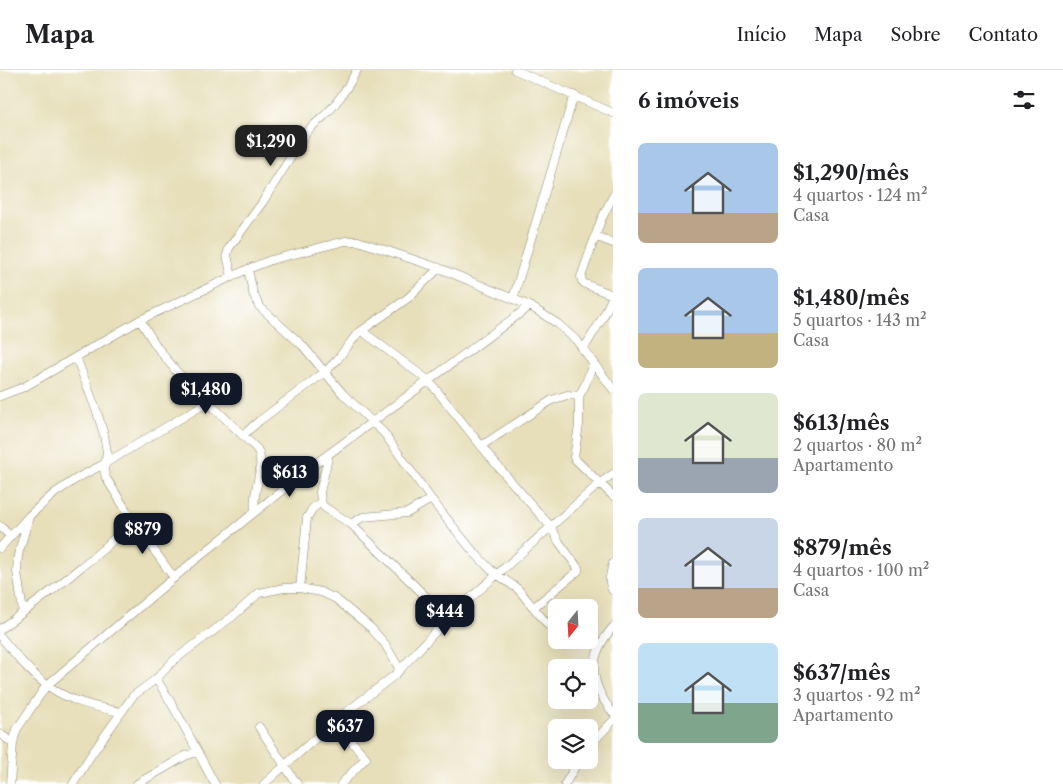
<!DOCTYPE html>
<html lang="pt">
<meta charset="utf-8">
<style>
body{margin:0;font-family:"Libre Caslon Text",serif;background:#f6f6f6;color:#202124;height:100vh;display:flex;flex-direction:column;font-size:19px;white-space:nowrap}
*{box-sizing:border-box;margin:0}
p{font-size:16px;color:#757577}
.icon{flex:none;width:28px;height:28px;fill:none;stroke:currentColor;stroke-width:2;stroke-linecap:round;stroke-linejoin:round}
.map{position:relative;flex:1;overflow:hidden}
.sheet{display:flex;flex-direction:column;background:#fff;width:450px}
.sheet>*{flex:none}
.needle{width:32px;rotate:198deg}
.tools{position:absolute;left:548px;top:529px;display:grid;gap:10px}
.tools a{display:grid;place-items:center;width:50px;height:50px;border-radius:8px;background:#fff;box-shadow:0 5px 20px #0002;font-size:25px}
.price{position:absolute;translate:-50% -42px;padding:0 11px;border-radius:10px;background:#111827;color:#fff;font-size:16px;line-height:32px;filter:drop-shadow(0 1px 2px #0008)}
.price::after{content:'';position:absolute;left:50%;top:30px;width:15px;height:11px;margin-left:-8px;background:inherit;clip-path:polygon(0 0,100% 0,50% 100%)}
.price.selected{background:#222;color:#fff}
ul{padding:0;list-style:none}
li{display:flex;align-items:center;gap:15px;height:125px;padding:0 25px}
li span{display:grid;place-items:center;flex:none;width:140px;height:100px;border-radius:8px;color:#555}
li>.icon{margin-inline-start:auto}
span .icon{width:60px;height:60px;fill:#fffc;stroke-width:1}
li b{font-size:21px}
h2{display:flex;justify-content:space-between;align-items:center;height:60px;padding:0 25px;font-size:21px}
header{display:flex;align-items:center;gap:30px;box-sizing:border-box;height:70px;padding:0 25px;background:#fff;border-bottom:1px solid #e0e0e0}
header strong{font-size:24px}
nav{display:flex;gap:28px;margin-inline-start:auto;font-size:18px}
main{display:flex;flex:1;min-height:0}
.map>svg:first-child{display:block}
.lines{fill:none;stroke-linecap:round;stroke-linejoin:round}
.street-casing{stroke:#898572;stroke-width:9}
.street{stroke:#fff;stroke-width:8}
</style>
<header>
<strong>Mapa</strong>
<nav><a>Início</a><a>Mapa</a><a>Sobre</a><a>Contato</a></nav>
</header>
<main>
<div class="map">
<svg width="613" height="714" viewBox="0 0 613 714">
<rect width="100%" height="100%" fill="#fff"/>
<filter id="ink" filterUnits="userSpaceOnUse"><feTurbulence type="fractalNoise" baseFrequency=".02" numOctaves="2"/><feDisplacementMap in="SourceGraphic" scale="10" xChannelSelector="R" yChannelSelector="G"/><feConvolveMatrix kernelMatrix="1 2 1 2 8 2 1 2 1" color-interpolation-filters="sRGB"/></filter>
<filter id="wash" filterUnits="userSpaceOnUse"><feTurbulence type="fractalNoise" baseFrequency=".0096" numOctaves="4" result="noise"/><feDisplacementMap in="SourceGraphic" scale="20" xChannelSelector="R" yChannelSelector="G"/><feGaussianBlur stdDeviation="1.12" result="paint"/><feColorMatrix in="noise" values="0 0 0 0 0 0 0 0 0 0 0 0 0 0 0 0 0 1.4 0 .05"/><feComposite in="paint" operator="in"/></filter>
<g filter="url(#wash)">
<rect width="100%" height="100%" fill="#e7dfba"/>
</g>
<g filter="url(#ink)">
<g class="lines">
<defs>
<path id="street" d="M515,0L613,43
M613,126L601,150L581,207L582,211L585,214L613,225
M595,166L613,173
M248,199L253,223L259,236L303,276L343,324L384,363L431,429L471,479L491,500L518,519L548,555
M232,207L227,185L229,178L262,133L306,63C311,56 318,52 324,46C338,33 348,17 357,0
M513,229L574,25
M140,250L157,277L176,301L257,379C267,397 251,420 255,441
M362,261L429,311L495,393L551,457L559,472L578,498V501L534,537
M583,280L603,247L613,226
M76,287L97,342L104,365L107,382L104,400L106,408L131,448L174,508
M593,294L585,315L579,326V355L574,387L575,389L613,426
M0,326L24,317L140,250L248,199L271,190L345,171H358L439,198L530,236L558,254L577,271L613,319
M243,365L259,351L325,302L337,290L357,264L408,228L439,198
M481,376L552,330L567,325L579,326
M329,384L320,422L321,432L324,437L351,454L448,548
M351,454L363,447L407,443L431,429
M0,456L10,466
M0,478L30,445L55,423L79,407L104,394L208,332
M613,493C611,503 607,511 613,521
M300,518L307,448L312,439L321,432
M23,542L17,502L18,485L29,447
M613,557C587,587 589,613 613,643
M0,559C28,539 55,519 81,497C99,483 118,468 131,448
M0,566C41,616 56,630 121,642
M156,609C179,642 195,679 215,714
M336,650L345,664L366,688L341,714
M259,657L297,714
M0,664L13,673
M589,676L613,651
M10,714L13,673L17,659L46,616L189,495L311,397L530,236
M73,714L91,685L133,626L156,609L174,590L232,547L259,523L284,518H300L321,522L336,529L371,558L385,574L400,600
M137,714L185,686L197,682
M264,714L336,650L395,605L448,548L600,413L613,404
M565,714L579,690"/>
</defs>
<use href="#street" class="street-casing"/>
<use href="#street" class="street"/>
</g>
</g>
</svg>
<div class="tools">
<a><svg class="needle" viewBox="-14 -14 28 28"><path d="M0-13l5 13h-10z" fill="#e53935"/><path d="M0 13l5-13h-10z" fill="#757577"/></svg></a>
<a><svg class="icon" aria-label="locate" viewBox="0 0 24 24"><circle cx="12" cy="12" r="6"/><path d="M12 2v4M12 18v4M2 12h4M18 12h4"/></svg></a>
<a><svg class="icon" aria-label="layers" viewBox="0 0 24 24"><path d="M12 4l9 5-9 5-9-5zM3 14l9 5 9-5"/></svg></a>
</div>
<b class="price selected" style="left:271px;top:97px">$1,290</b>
<b class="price" style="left:206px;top:345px">$1,480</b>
<b class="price" style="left:290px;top:428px">$613</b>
<b class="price" style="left:143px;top:485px">$879</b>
<b class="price" style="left:445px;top:567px">$444</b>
<b class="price" style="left:345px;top:682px">$637</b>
</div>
<section class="sheet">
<h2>6 imóveis<svg class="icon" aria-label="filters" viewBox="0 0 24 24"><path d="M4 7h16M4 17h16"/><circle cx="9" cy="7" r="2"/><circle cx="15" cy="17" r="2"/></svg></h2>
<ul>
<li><span style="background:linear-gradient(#a9c7e8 70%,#b9a48a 0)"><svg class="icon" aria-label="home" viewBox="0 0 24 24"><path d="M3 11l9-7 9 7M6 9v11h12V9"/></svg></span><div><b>$1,290/mês</b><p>4 quartos · 124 m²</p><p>Casa</p></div></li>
<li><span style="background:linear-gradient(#a9c7e8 65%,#c2b280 0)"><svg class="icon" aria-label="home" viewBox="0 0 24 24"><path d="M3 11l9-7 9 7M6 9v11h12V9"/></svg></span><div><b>$1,480/mês</b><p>5 quartos · 143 m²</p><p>Casa</p></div></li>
<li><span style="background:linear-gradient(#dfe7d0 65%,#9aa5b1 0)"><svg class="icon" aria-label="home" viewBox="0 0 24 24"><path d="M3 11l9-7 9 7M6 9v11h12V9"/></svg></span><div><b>$613/mês</b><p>2 quartos · 80 m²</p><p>Apartamento</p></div></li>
<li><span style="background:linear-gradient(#c9d6e8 70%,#b9a48a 0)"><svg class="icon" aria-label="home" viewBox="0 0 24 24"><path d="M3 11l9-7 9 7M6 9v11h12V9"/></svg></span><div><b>$879/mês</b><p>4 quartos · 100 m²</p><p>Casa</p></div></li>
<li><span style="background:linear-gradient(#bfe0f5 60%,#7fa58c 0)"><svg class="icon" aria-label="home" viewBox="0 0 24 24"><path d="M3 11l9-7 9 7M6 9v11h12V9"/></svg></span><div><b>$637/mês</b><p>3 quartos · 92 m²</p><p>Apartamento</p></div></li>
</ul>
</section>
</main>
